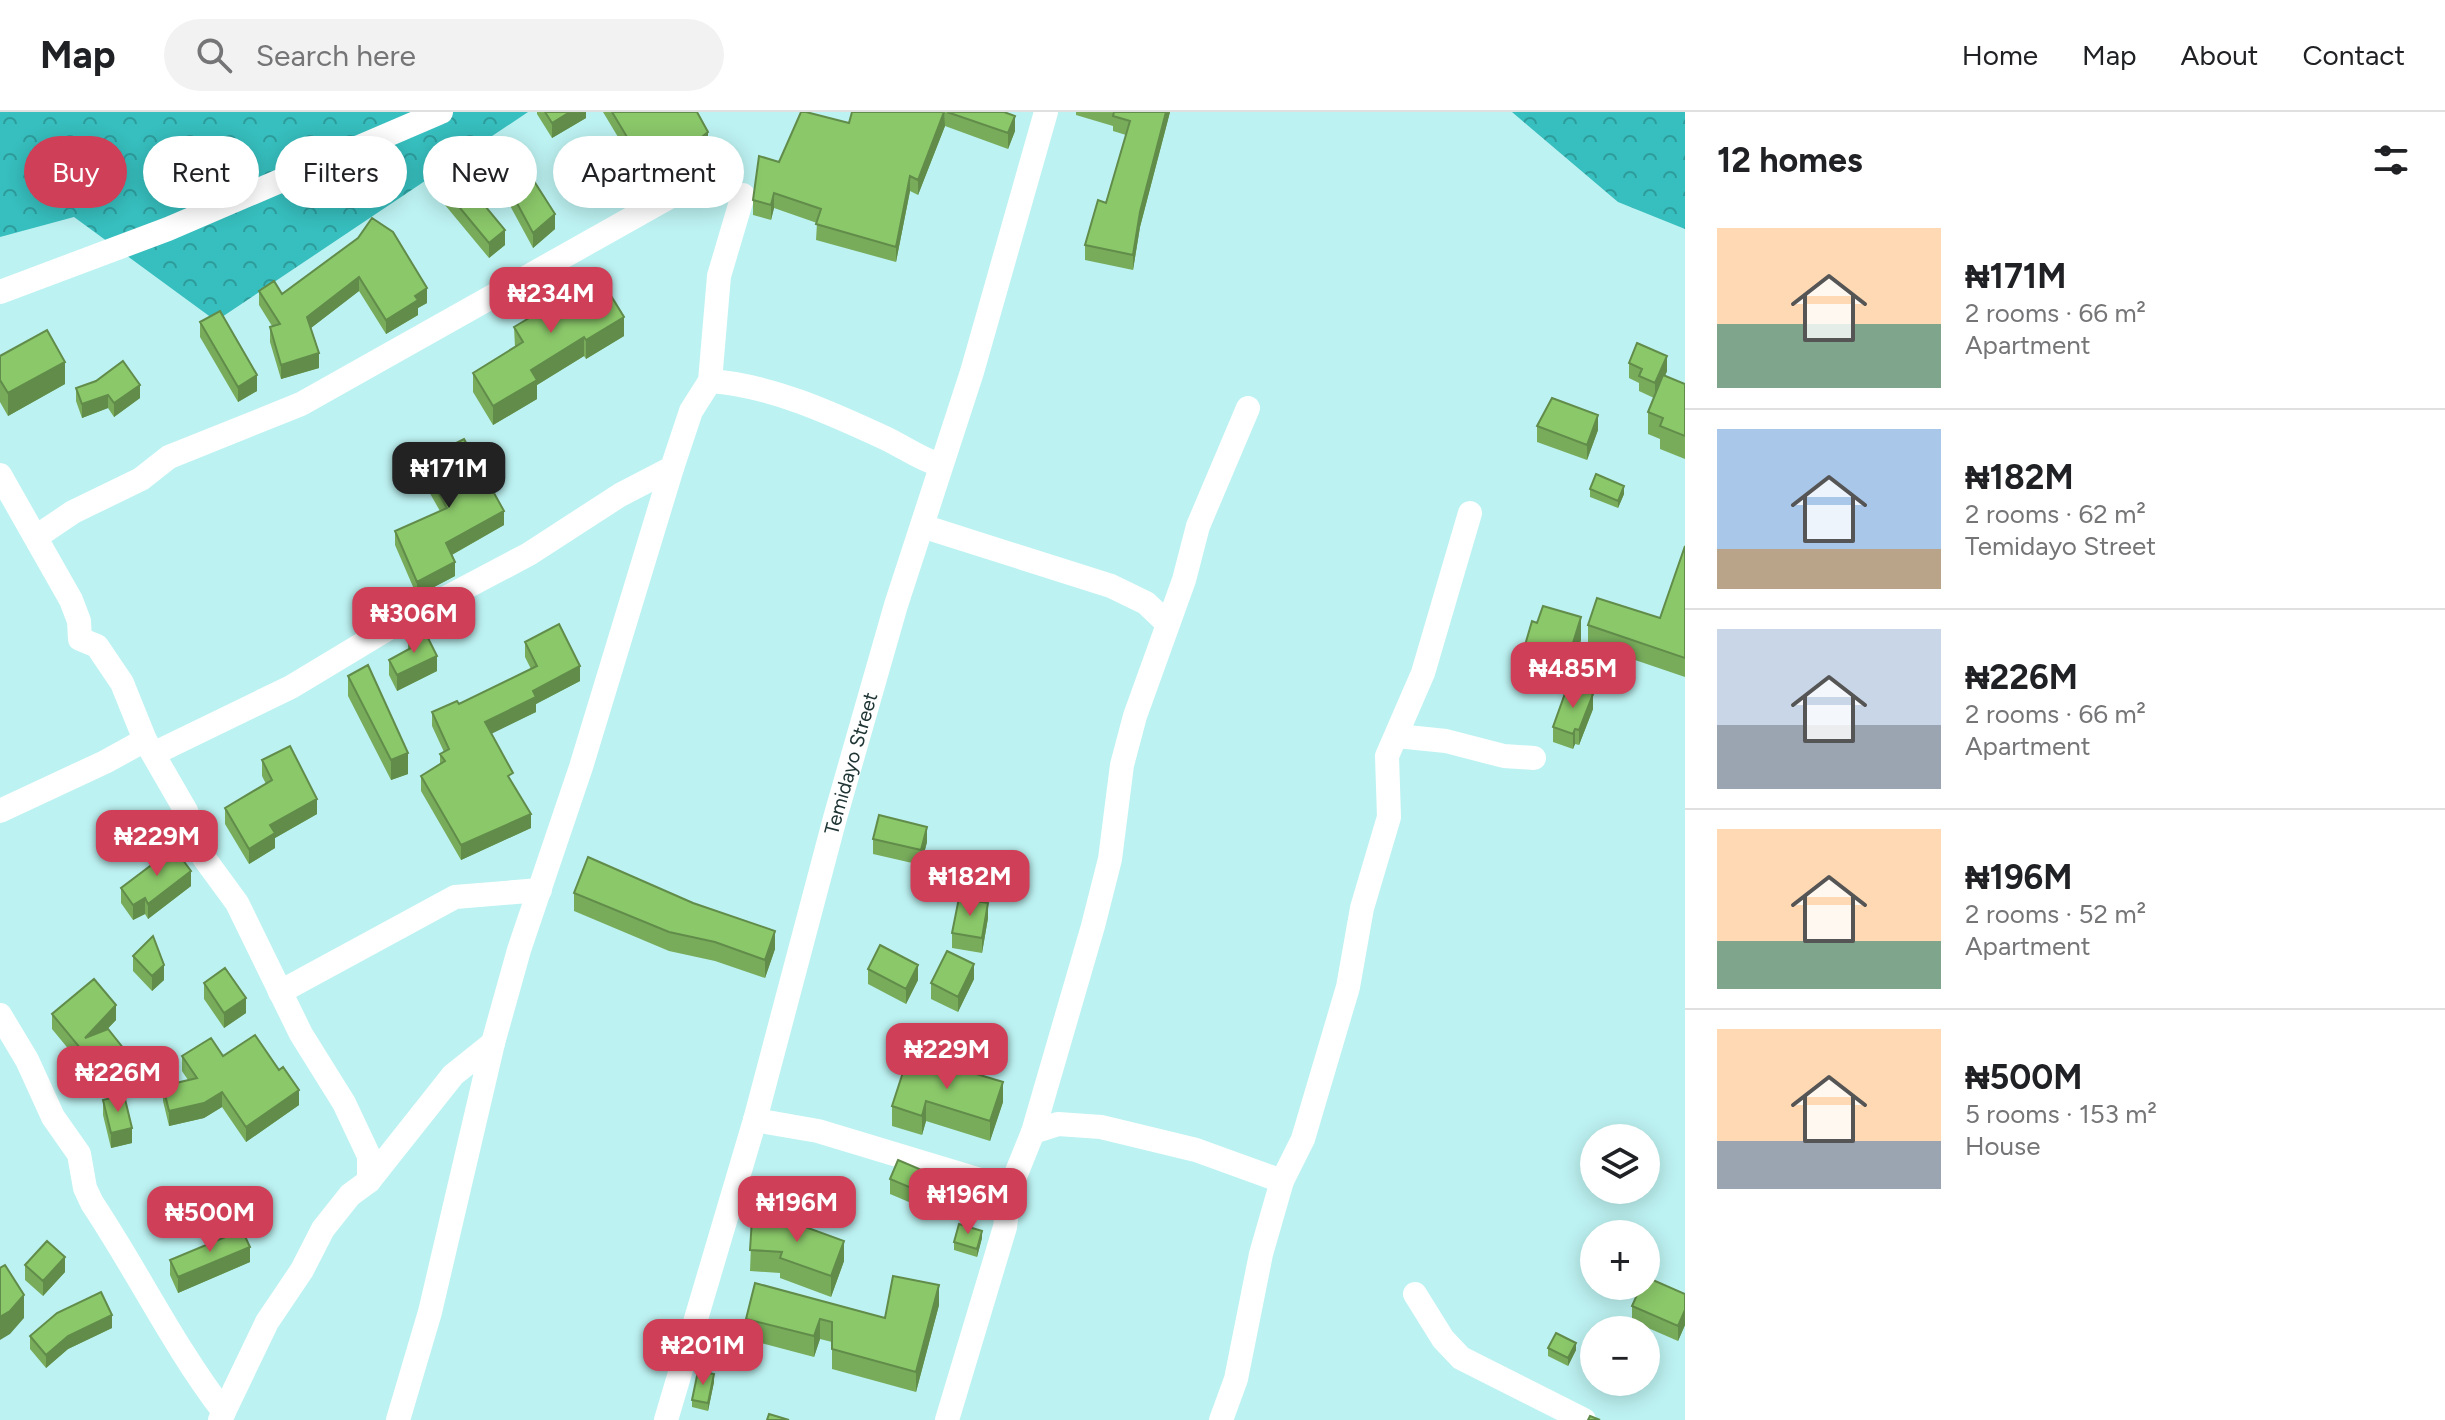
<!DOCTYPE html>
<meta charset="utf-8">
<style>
body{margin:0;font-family:Figtree,sans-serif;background:#f2f2f2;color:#202124;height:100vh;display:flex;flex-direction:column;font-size:30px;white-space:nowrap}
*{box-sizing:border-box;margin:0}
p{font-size:26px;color:#757577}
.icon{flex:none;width:44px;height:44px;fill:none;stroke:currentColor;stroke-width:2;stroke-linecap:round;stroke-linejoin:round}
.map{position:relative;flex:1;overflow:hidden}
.sheet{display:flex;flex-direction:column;background:#fff;width:760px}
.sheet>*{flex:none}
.hud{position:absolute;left:24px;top:24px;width:760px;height:72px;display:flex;gap:16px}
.fabs{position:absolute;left:1580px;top:1012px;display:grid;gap:16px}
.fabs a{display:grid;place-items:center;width:80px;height:80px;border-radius:50%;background:#fff;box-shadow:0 4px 20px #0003;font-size:40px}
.price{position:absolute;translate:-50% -68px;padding:0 18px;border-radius:16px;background:#cf3f57;color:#fff;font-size:26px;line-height:52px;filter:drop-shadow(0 2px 4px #0008)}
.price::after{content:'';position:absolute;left:50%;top:48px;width:24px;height:18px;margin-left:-12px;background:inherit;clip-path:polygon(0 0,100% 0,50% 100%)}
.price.selected{background:#222;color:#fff}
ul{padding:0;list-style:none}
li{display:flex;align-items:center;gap:24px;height:200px;padding:0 32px}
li+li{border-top:2px solid #e0e0e0}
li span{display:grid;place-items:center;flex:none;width:224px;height:160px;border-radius:0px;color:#555}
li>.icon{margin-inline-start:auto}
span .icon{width:96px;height:96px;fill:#fffc;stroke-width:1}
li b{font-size:34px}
h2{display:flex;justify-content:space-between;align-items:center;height:96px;padding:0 32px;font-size:34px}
.tag{padding:0 28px;border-radius:36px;background:#fff;box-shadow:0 4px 20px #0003;font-size:28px;line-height:72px}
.tag.selected{background:#cf3f57;color:#fff}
header{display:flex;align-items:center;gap:48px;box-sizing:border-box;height:112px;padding:0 40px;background:#fff;border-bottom:2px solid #e0e0e0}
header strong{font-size:38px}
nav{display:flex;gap:44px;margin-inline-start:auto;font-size:28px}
.search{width:560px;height:72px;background:#f2f2f2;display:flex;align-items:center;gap:20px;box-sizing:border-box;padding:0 28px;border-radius:44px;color:#757577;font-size:30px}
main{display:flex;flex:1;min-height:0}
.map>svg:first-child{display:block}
.forest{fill:url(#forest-crowns)}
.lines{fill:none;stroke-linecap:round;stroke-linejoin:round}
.minor{stroke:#fff;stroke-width:24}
.wall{fill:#78ac5b}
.shaded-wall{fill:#618c4a}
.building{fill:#8bc86a;stroke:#618c4a;stroke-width:2}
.labels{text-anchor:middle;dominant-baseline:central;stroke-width:8;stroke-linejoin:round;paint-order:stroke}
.street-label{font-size:20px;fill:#203535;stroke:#fff}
</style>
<header>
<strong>Map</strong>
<div class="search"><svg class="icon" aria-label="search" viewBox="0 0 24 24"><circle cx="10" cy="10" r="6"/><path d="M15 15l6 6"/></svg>Search here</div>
<nav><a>Home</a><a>Map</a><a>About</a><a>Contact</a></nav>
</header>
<main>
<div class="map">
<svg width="1685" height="1308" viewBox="0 0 1685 1308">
<defs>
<pattern id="forest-crowns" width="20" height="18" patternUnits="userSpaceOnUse" patternTransform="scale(2)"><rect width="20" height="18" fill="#37bebe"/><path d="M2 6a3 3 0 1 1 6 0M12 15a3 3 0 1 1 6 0" fill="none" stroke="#2e9b9b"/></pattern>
</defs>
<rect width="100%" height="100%" fill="#bdf2f2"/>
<path class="forest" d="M0,0H528L216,209L74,105L0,125Z
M1512,0H1685V117L1618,90Z"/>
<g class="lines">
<g class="minor">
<path d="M0,180L168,117L441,0"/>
<path d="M710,269C770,273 831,301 885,326C904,335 920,347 940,353"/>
<path d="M0,363L71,488L79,509L80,527L97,534L122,571L145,628"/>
<path d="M922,414L1111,474L1146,491L1167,511"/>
<path d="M36,425L73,400L141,367L169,345L301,292L705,65"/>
<path d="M1397,624L1446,629L1504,644L1534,646"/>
<path d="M155,641L291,575L389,516L529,442L620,383L672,356L691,299L710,269L719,164L743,83"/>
<path d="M0,699L105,650L145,628L186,699L204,746L237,791L301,922L344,991L369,1044V1069"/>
<path d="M280,880L455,785L540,778"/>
<path d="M0,903L27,948L53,1005L79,1042L85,1076L92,1091C138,1160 174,1235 224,1300"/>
<path d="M755,1008L818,1019L1010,1077"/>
<path d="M1033,1020L1058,1012L1101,1015L1196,1038L1282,1069"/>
<path d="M1415,1182L1443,1227L1461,1246L1584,1308"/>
<path d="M220,1308L267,1210L302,1158L323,1117L350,1083L369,1069L453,963L493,931"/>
<path d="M398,1308L430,1200L493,931L519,838L581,655L672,356"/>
<path id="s1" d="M666,1308L755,1008L835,706L896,493L972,260L1046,0"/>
<path d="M947,1308L1005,1115L1010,1077L1033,1020L1093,814L1110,747L1122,653L1135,604L1184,468L1198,414L1248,296"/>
<path d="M1221,1308L1236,1267L1261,1142L1282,1069L1303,1027L1348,875L1362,796L1389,705L1387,644L1423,561L1470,401"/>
</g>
</g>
<path class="wall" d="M537,0H586V6L552,26L537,2Z
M603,0H697L708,35L688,51L686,47L645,70Z
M852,0H1004L1015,19L1008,37L945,14L918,83L910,79L896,150L816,128L817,111L774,96L771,108L753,103V88L779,50L849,11Z
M1076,0H1170L1140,115L1133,158L1085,148V133L1106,91L1126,23L1113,19V14L1076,3Z
M496,52L555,117L533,136L496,68Z
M445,78L505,133L489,146L445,93Z
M358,126L427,191L418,196V203L386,222L359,179L311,216L319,256L281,267L270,230V215L272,214L259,193V179L282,182Z
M556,178L624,224L586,247L584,244L537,273V287L493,313L473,280V261L515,235L514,215L556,190Z
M200,210L257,279L238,290L200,225Z
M0,244L65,272L8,304L0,290Z
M1629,251L1667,259L1665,264L1685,272V347L1660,337V327L1648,322V300L1654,286L1639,279V271L1629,266Z
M76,276L140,286L114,305L108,296L82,306L76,289Z
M1537,314L1598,318L1587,348L1537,330Z
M420,349L504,413L452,443L455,464L417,484L395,433V419L440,399L420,364Z
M1590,377L1624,382L1618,396L1590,385Z
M1685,434V565L1588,532V513L1660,506Z
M1581,528L1564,582L1521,570V547Z
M408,529L437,559L397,579L389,563V548L408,538Z
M525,530L580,569L536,592V600L491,621L531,716L461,748L421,679V664L440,652V642L444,640L432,614V600L459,592L531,557L525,545Z
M348,564L408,662L391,668L348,584Z
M1593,597L1579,633L1575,632L1573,637L1553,630V615Z
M262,648L317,702L275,726V736L249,752L225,712V696L266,672L262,664Z
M873,727L927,730L921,753L873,742Z
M191,774L148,807L145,802L133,808L121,791V776Z
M574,781L775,837L765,866L715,849L669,839L574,799Z
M988,806L982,841L952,836V821Z
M133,844L164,868L152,879L133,859Z
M868,857L918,868L906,892L868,872Z
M974,867L958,900L931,887V871Z
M204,871L246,901L224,916L204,887Z
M52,902L116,908L107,917L128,957L95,983L80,963V951L52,917Z
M182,944H223L299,993L246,1030L222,995L204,1006L169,1014L163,989V974L188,968L182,959Z
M907,948L1003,990L990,1029L926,1009L922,1023L892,1014V994Z
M103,988L132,1031L111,1036L103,1003Z
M890,1067L924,1074L916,1093L890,1082Z
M752,1107L844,1149L831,1185L780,1166V1161L750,1159Z
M982,1126L977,1145L954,1138V1130Z
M170,1148L250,1150L178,1181L170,1163Z
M25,1153L65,1160L43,1184L25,1168Z
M1685,1182V1213L1678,1229L1632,1209V1194Z
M939,1193L916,1280L832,1257V1230L820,1227L814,1245L746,1227V1207L885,1206Z
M112,1216L68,1237L46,1256L30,1237V1224Z
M1548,1236L1576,1238L1568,1254L1548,1244Z
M714,1270L708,1299L692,1295V1288Z"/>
<path class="shaded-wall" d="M570,0H586V6L552,26V11Z
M944,0L945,14L918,83V68Z
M1166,0H1170L1140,115L1133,158V143L1140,100Z
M1015,4V19L1008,37V21Z
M708,20V35L688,51V36Z
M686,32V47L645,70V55Z
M910,64V79L896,150V135Z
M774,81V96L771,108V93Z
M555,102V117L533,136V121Z
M505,118V133L489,146V131Z
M359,165V179L307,219V205Z
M427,176V191L418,196V203L386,222V208L415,184Z
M624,205V224L586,247V228Z
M584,225V244L537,273V287L493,313V294L531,258Z
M319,241V256L281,267V253Z
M1667,244V259L1655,286V271Z
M65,250V272L8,304V281Z
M257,263V279L238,290V275Z
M140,273V286L114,305V291Z
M108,283V296L82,306V292Z
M1598,303V318L1587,348V333Z
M1624,374V382L1618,396V389Z
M504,399V413L446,446V431Z
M455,450V464L417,484V470Z
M1581,505V528L1564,582V560Z
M437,544V559L397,579V563Z
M580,554V569L536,592V600L485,625V610L533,579Z
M1593,582V597L1579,633V618Z
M1575,617V632L1573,637V622Z
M408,641V662L391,668V648Z
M317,687V702L275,726V736L249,752V737L270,713Z
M531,702V716L461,748V733Z
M927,715V730L921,753V738Z
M191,759V774L148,807V792Z
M145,786V802L133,808V793Z
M988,791V806L982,841V826Z
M775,819V837L765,866V848Z
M974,852V867L958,900V885Z
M164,853V868L152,879V864Z
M918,853V868L906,892V877Z
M246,886V901L224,916V901Z
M116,893V908L85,941V926Z
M128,942V957L95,983V968Z
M1003,970V990L990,1029V1009Z
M299,978V993L246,1030V1015Z
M222,980V995L204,1006L169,1014V999Z
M926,989V1009L922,1023V1004Z
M132,1016V1031L111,1036V1021Z
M924,1059V1074L916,1093V1078Z
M982,1119V1126L977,1145V1137Z
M844,1129V1149L831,1185V1164Z
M250,1135V1150L178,1181V1165Z
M65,1145V1160L43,1184V1169Z
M939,1173V1193L916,1280V1260Z
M24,1183V1206L10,1222L0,1228V1205Z
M1685,1198V1213L1678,1229V1214Z
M112,1203V1216L68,1237L46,1256V1243L68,1224Z
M820,1207V1227L814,1245V1224Z
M1576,1231V1238L1568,1254V1246Z
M714,1262V1270L708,1299V1291Z"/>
<path class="building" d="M545,0H570L552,11Z
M612,0H697L708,20L688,36L686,32L645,55Z
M801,0H806L849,11L852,0H944L918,68L910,64L896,135L816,112L821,97L774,81L771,93L753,88L759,44L779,50Z
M947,0H1004L1015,4L1008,21Z
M1114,0H1166L1140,100L1133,143L1085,133L1098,88L1106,91L1130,9L1113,4Z
M518,44L555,102L533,121L496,52Z
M461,65L505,118L489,131L445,78Z
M372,106L393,120L427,176L415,184L418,188L386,208L359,165L307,205L319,241L281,253L270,215L280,212L259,179L274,169L282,182L358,126Z
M594,156L624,205L586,228L584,225L531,258L537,268L493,294L473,261L523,230L514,215L561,187L556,178Z
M220,199L257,263L238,275L200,210Z
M47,218L65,250L8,281L0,268V244Z
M1637,231L1667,244L1655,271L1639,264L1642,257L1629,251Z
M123,249L140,273L114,291L108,283L82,292L76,276L96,269Z
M1663,263L1685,272V324L1660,314L1663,306L1648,300Z
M1552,286L1598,303L1587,333L1537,314Z
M464,327L504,399L446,431L455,450L417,470L395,419L447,396L420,349Z
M1596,362L1624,374L1618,389L1590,377Z
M1685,434V546L1588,513L1597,486L1660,506Z
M1543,494L1581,505L1564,560L1521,547L1532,509L1537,511Z
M559,512L580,554L533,579L536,585L485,610L513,661L508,664L531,702L461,733L421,664L445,649L440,642L449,637L432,600L457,589L459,592L537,554L525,530Z
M425,520L437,544L397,563L389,548L411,536L408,529Z
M368,553L408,641L391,648L348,564Z
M1568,573L1593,582L1579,618L1575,617L1573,622L1553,615Z
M290,634L317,687L270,713L275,721L249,737L225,696L272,668L262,648Z
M879,703L927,715L921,738L873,727Z
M174,736L191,759L148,792L145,786L133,793L121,776Z
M588,745L693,791L775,819L765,848L715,830L669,820L574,781Z
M959,786L988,791L982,826L952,821Z
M153,824L164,853L152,864L133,844Z
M880,833L918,853L906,877L868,857Z
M947,839L974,852L958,885L931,871Z
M225,856L246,886L224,901L204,871Z
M94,867L116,893L85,926L108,917L128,942L95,968L80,948L86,943L52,902Z
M255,923L279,958L283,955L299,978L246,1015L222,980L204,991L169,999L163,974L197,966L182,944L211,926L223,944Z
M907,948L948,961L950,954L1003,970L990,1009L926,989L922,1004L892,994Z
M124,983L132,1016L111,1021L103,988Z
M898,1048L924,1059L916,1078L890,1067Z
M752,1107L789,1109L844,1129L831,1164L780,1146L782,1140L750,1138Z
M959,1112L982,1119L977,1137L954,1130Z
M242,1118L250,1135L178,1165L170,1148Z
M47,1129L65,1145L43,1169L25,1153Z
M5,1153L24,1183L10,1199L0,1205V1156Z
M893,1164L939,1173L916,1260L832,1237V1210L820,1207L814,1224L746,1207L755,1171L885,1206Z
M1646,1165L1685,1182V1198L1678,1214L1632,1194L1641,1174H1646Z
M101,1180L112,1203L68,1224L46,1243L30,1224L57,1201Z
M1556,1221L1576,1231L1568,1246L1548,1236Z
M698,1259L714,1262L708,1291L692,1288Z
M769,1302L789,1308H767Z
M1590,1304L1600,1308H1588Z"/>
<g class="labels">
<g class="street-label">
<text stroke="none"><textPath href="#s1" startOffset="682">Temidayo Street</textPath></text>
</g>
</g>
</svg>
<div class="fabs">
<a><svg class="icon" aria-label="layers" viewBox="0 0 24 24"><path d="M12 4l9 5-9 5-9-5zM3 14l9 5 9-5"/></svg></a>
<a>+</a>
<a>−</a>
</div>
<b class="price" style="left:551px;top:223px">₦234M</b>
<b class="price selected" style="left:449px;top:398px">₦171M</b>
<b class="price" style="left:414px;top:543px">₦306M</b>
<b class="price" style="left:1573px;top:598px">₦485M</b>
<b class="price" style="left:157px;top:766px">₦229M</b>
<b class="price" style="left:970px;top:806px">₦182M</b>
<b class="price" style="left:947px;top:979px">₦229M</b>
<b class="price" style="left:118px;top:1002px">₦226M</b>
<b class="price" style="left:968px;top:1124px">₦196M</b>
<b class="price" style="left:797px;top:1132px">₦196M</b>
<b class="price" style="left:210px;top:1142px">₦500M</b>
<b class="price" style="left:703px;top:1275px">₦201M</b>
<div class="hud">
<a class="tag selected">Buy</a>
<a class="tag">Rent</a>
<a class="tag">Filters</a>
<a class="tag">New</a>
<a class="tag">Apartment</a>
</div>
</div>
<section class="sheet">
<h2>12 homes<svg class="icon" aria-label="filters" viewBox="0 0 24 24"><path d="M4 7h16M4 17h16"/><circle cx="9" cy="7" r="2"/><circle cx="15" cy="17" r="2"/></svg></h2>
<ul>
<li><span style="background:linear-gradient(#ffd9b3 60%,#7fa58c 0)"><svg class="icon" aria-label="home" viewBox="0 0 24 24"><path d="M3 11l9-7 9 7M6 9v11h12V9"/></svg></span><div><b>₦171M</b><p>2 rooms · 66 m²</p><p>Apartment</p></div></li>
<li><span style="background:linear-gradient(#a9c7e8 75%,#b9a48a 0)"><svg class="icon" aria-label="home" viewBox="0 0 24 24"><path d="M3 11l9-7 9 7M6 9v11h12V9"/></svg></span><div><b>₦182M</b><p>2 rooms · 62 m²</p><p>Temidayo Street</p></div></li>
<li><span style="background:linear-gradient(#c9d6e8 60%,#9aa5b1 0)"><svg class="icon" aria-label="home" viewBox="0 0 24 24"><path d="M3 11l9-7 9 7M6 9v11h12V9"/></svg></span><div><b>₦226M</b><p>2 rooms · 66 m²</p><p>Apartment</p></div></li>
<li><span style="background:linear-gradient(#ffd9b3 70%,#7fa58c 0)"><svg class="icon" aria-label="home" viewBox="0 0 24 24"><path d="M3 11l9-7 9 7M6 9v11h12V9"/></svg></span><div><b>₦196M</b><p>2 rooms · 52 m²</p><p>Apartment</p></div></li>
<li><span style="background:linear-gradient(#ffd9b3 70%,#9aa5b1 0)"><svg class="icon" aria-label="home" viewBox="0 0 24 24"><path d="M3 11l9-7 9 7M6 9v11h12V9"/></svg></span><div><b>₦500M</b><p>5 rooms · 153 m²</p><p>House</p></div></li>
</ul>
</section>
</main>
